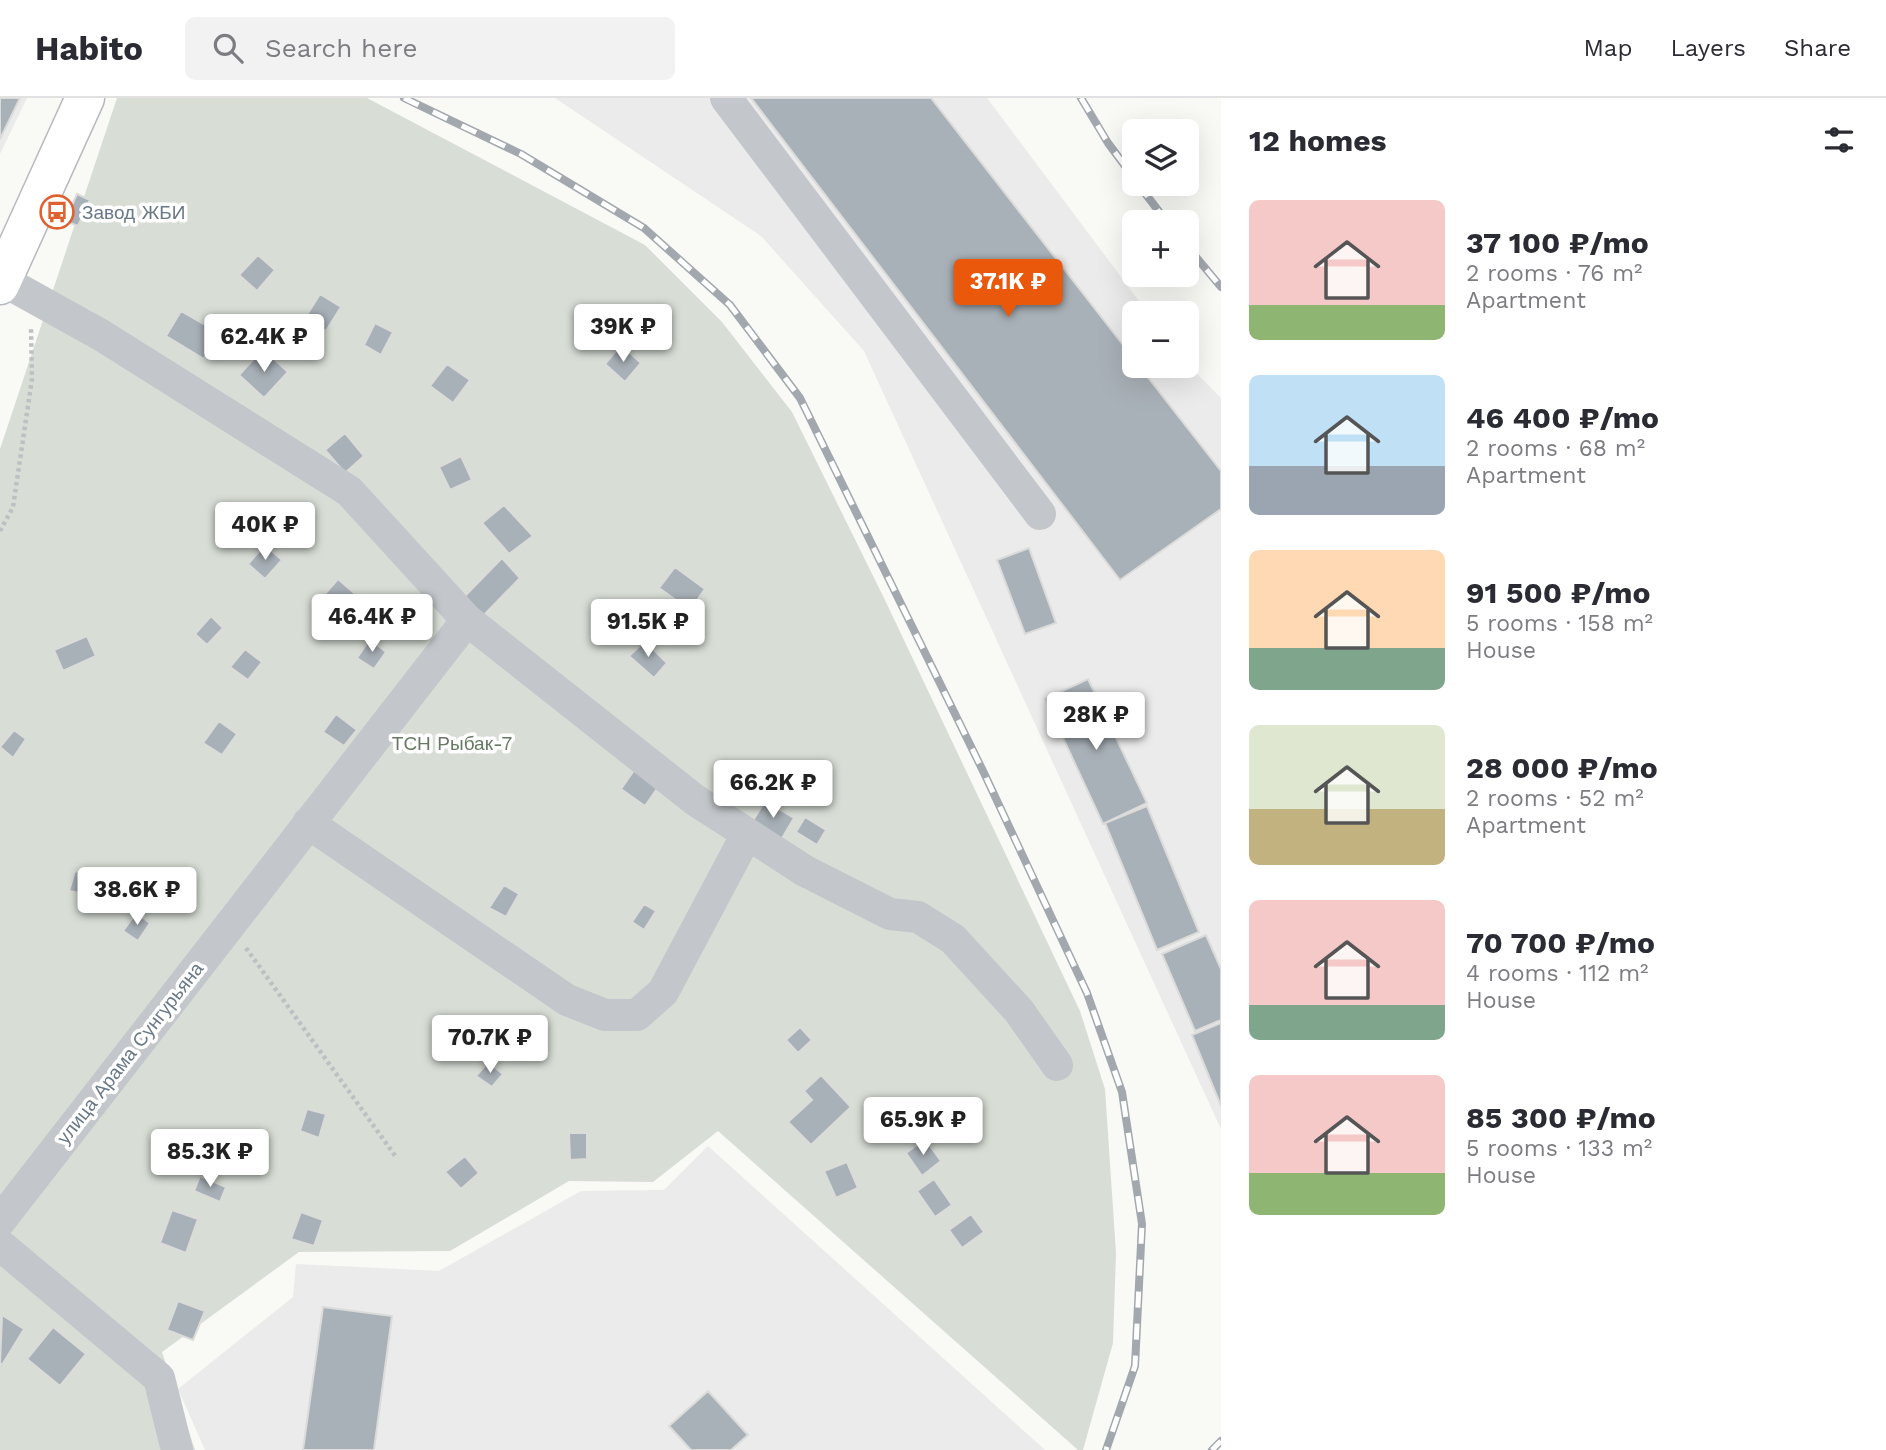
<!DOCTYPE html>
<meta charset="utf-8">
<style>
body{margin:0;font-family:"Work Sans",sans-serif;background:#f2f2f3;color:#2b2b33;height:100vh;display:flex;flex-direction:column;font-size:26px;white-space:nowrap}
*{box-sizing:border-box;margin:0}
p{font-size:23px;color:#7c7c81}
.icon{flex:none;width:38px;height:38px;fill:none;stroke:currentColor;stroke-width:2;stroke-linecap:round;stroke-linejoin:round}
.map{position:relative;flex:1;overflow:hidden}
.sheet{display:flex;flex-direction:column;background:#fff;width:665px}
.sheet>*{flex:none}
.fabs{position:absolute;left:1122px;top:21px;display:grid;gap:14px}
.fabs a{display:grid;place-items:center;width:77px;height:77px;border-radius:10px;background:#fff;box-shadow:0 7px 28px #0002;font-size:35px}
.price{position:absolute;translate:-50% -60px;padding:0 16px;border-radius:7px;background:#fff;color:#222;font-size:23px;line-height:46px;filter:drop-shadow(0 2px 4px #0008)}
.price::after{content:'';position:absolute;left:50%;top:42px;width:21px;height:16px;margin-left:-10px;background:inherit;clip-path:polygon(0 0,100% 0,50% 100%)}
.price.active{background:#ea580c;color:#fff}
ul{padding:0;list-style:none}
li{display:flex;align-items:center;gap:21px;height:175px;padding:0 28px}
li span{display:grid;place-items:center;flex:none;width:196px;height:140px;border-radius:10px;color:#555}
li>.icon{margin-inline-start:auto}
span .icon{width:84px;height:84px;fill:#fffc;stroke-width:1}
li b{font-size:30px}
h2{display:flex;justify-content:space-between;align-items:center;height:84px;padding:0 28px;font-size:30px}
header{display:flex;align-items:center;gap:42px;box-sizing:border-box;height:98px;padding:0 35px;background:#fff;border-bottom:2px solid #e1e1e2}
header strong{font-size:33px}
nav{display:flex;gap:38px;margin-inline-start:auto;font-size:24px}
.search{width:490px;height:63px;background:#f2f2f3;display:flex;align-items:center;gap:18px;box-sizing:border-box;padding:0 24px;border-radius:10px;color:#7c7c81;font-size:26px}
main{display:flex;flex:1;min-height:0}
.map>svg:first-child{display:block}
.built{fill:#eaebea}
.green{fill:#d8ded6}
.building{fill:#a9b1b8;stroke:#dbdbd9;stroke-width:2}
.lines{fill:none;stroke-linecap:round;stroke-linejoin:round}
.major-casing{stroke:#b6babe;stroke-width:41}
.path{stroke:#bdbfc2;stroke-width:4.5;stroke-dasharray:3.5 3.5;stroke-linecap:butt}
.minor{stroke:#c3c6ca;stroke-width:32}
.major{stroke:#fff;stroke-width:38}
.rail-casing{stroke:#a2a8ae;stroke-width:8}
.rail{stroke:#fff;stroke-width:5;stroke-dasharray:16;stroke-linecap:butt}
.labels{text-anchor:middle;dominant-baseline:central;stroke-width:7;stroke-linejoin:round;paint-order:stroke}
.poi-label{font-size:19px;fill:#697887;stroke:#fff;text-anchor:start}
.park-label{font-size:19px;fill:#667963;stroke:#fff}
.street-label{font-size:19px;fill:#697887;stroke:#fff}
</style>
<header>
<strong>Habito</strong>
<div class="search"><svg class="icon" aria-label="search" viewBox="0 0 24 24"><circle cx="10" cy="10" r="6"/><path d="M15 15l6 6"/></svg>Search here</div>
<nav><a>Map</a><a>Layers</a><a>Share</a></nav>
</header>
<main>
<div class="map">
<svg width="1221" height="1352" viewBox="0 0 1221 1352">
<rect width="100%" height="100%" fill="#f9f9f6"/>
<path class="built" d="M0,0H27L0,56Z
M555,0H987L1148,215H1134V268L1187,266L1221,300V1031L864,253L761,138Z
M708,1048L1045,1352H205L178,1291L293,1199L296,1166L439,1173L581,1093L664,1092Z"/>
<path class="green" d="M117,0H367L645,147L722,224L792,314L884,500L1080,913L1105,991L1116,1155L1113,1245L1083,1352H1078L718,1033L653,1084L569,1083L450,1153L299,1154L162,1254L195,1352H0V351Z"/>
<path class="building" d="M0,0H20L0,41Z
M751,0H931L1134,261V268H1139L1221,373V411L1120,482Z
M77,96L90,102L78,128L65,123Z
M258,157L275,172L257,193L239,177Z
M320,196L341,209L326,233L305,220Z
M181,213L219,235L204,261L166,238Z
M375,225L393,234L381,257L364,247Z
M621,247L641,265L625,284L605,266Z
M263,251L288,274L264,300L239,277Z
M447,266L470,282L453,305L430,288Z
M345,335L364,358L345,375L325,352Z
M461,358L472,382L450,392L439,369Z
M504,407L533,438L509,456L482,425Z
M265,447L282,462L265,481L248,466Z
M1029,450L1056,525L1025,536L997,462Z
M502,460L520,480L483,518L462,501Z
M675,469L705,491L690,512L659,490Z
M338,481L361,501L347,517L324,497Z
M211,518L223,530L207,547L195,536Z
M87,538L96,558L63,573L54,552Z
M370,541L386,554L374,571L357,560Z
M645,543L667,565L654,580L629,558Z
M245,551L262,564L248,582L230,569Z
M1088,581L1147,705L1103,726L1045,601Z
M336,616L357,632L344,648L323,634Z
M219,623L237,636L222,657L203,645Z
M14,632L26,641L13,660L0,649Z
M637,668L661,685L645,708L621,691Z
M765,703L794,720L781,742L752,724Z
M1147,708L1199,834L1157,852L1105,725Z
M805,719L826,732L817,747L796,734Z
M75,773L95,778L90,797L69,793Z
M504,787L519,796L506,819L489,810Z
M644,806L656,813L644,832L632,824Z
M136,815L150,825L138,843L123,833Z
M1206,837L1221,871V922L1195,933L1162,856Z
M1221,925V1008L1192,937Z
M800,929L812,942L798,955L786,942Z
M488,964L503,976L492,989L476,978Z
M821,977L851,1009L811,1047L788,1024L812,1002L804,993Z
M307,1011L326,1016L319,1040L300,1033Z
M569,1035H587V1061L570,1062Z
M925,1041L941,1063L922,1078L906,1055Z
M465,1058L479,1075L461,1091L445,1074Z
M847,1064L858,1090L836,1100L824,1073Z
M200,1078L226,1089L220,1104L194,1093Z
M934,1081L952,1107L935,1119L917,1093Z
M172,1112L198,1121L186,1155L160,1145Z
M301,1114L323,1122L314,1148L291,1141Z
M971,1116L984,1134L962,1150L949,1132Z
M178,1203L205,1213L193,1242L167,1232Z
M323,1209L392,1218L374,1352H303Z
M2,1217L24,1231L2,1267L0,1265Z
M53,1229L86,1256L60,1288L27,1261Z
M708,1293L748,1337L731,1352H691L669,1328Z"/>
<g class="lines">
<defs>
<path id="major" d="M0,187L85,0"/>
</defs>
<use href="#major" class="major-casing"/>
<path class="path" d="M0,433L13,409L32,281L31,230
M246,850L396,1059"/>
<path class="minor" d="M726,0L1040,416
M2,182L101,237L349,393L467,522L695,702L805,773L890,816L918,819L953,841L1019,913L1057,967
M308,725L567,902L605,917H637L663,894L747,736
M0,1123L467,522
M0,1147L159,1280L177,1352"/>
<use href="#major" class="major"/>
<defs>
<path id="rail" d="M404,0L521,56L644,130L730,207L800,300L984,675L1087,895L1122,994L1142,1126L1135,1268L1106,1352
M1081,0L1108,45L1134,80
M1138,86L1167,124
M1186,147L1221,189
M1212,1352L1221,1343"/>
</defs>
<use href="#rail" class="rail-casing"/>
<use href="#rail" class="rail"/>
</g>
<defs>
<symbol id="bus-ring" viewBox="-11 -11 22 22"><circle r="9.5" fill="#fff" stroke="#df6130" stroke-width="1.5"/><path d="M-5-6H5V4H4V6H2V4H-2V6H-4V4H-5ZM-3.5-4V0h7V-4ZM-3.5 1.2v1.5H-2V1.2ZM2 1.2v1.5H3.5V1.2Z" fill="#df6130"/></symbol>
</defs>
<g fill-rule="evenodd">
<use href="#bus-ring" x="38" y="95" width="38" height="38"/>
</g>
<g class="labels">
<g class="poi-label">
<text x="82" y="114">Завод ЖБИ</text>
</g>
<g class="park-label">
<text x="452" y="645">ТСН Рыбак-7</text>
</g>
<g class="street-label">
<text transform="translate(130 955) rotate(-52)">улица Арама Сунгурьяна</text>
</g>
</g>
</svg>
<div class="fabs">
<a><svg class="icon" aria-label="layers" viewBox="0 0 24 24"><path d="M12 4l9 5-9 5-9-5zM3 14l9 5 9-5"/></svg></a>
<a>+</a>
<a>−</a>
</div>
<b class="price active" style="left:1008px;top:221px">37.1K ₽</b>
<b class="price" style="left:623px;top:266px">39K ₽</b>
<b class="price" style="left:264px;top:276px">62.4K ₽</b>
<b class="price" style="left:265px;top:464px">40K ₽</b>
<b class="price" style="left:372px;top:556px">46.4K ₽</b>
<b class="price" style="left:648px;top:561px">91.5K ₽</b>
<b class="price" style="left:1096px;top:654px">28K ₽</b>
<b class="price" style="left:773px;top:722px">66.2K ₽</b>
<b class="price" style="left:137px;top:829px">38.6K ₽</b>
<b class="price" style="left:490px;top:977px">70.7K ₽</b>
<b class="price" style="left:923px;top:1059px">65.9K ₽</b>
<b class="price" style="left:210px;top:1091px">85.3K ₽</b>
</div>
<section class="sheet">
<h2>12 homes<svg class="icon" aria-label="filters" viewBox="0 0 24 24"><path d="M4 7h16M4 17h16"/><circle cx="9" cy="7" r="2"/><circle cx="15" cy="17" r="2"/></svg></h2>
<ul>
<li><span style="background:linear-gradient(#f6c9c9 75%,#8fb573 0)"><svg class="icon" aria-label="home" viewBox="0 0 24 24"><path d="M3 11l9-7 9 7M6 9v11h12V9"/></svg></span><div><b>37 100 ₽/mo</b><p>2 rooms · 76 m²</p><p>Apartment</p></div></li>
<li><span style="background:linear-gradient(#bfe0f5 65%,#9aa5b1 0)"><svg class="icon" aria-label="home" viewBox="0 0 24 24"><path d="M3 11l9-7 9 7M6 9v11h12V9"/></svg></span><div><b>46 400 ₽/mo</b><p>2 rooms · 68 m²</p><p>Apartment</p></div></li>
<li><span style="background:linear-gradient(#ffd9b3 70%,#7fa58c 0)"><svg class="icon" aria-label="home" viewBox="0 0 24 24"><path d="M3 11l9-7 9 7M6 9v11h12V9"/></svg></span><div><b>91 500 ₽/mo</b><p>5 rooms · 158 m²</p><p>House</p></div></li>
<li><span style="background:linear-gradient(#dfe7d0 60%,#c2b280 0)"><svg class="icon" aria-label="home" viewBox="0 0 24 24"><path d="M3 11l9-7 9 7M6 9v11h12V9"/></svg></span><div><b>28 000 ₽/mo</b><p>2 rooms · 52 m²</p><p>Apartment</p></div></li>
<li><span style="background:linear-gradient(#f6c9c9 75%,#7fa58c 0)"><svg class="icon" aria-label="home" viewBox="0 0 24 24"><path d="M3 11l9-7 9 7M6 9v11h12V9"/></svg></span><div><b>70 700 ₽/mo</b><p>4 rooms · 112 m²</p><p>House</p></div></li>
<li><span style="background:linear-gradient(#f6c9c9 70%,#8fb573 0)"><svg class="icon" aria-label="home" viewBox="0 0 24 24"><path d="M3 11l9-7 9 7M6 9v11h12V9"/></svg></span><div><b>85 300 ₽/mo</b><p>5 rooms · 133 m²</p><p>House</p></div></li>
</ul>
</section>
</main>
